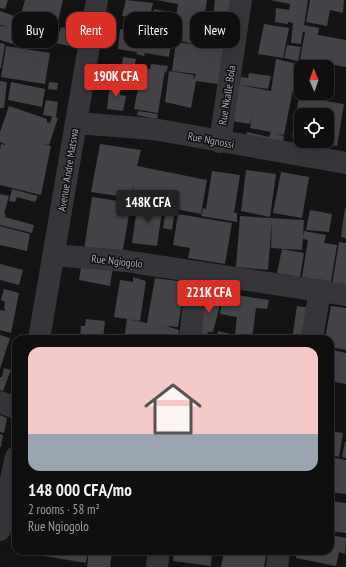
<!DOCTYPE html>
<meta charset="utf-8">
<style>
body{margin:0;font-family:"PT Sans Narrow",sans-serif;background:#1d1d1e;color:#f1f3f6;height:100vh;display:flex;flex-direction:column;font-size:15px;white-space:nowrap}
*{box-sizing:border-box;margin:0}
p{font-size:13px;color:#9b9c9f}
.icon{flex:none;width:22px;height:22px;fill:none;stroke:currentColor;stroke-width:2;stroke-linecap:round;stroke-linejoin:round}
.map{position:relative;flex:1;overflow:hidden}
.drawer{position:absolute;left:12px;top:335px;width:322px;height:220px;display:flex;flex-direction:column;background:#0f0f10;border-radius:12px;box-shadow:0 4px 16px #0002,0 0 0 1px #2f2f30}
.drawer>*{flex:none}
.top-card{position:absolute;left:12px;top:12px;width:322px;height:36px;display:flex;gap:8px}
.needle{width:26px;rotate:358deg}
.controls{position:absolute;left:294px;top:60px;display:grid;gap:8px}
.controls a{display:grid;place-items:center;width:40px;height:40px;border-radius:8px;background:#0f0f10;box-shadow:0 4px 16px #0002,0 0 0 1px #2f2f30;font-size:20px}
.price{position:absolute;translate:-50% -34px;padding:0 9px;border-radius:4px;background:#d93025;color:#fff;font-size:13px;line-height:26px;filter:drop-shadow(0 1px 2px #0008)}
.price::after{content:'';position:absolute;left:50%;top:24px;width:12px;height:9px;margin-left:-6px;background:inherit;clip-path:polygon(0 0,100% 0,50% 100%)}
.price.current{background:#222;color:#fff}
ul{padding:0;list-style:none}
li{display:grid;align-content:center;gap:8px;height:212px;padding:0 16px}
li span{display:grid;place-items:center;height:124px;border-radius:12px;color:#555}
li>.icon{margin-inline-start:auto}
span .icon{width:72px;height:72px;fill:#fffc;stroke-width:1}
li b{font-size:17px}
.tag{padding:0 14px;border-radius:12px;background:#0f0f10;box-shadow:0 4px 16px #0002,0 0 0 1px #2f2f30;font-size:14px;line-height:36px}
.tag.current{background:#d93025;color:#fff}
.map>svg:first-child{display:block}
.building{fill:#434448}
.lines{fill:none;stroke-linecap:round;stroke-linejoin:round}
.minor{stroke:#35363a;stroke-width:22}
.labels{text-anchor:middle;dominant-baseline:central;stroke-width:3;stroke-linejoin:round;paint-order:stroke}
.street-label{font-size:11px;fill:#a6adb5;stroke:#0f0f10}
</style>
<div class="map">
<svg width="346" height="567" viewBox="0 0 346 567">
<rect width="100%" height="100%" fill="#141415"/>
<path class="building" d="M0,0H8L5,9L0,8Z
M25,0H63L54,38L18,29L36,36L33,48L13,42V44L0,40V26L8,27L0,25V11L20,18Z
M126,0L153,3L150,16L137,13L136,18L122,16Z
M157,0H207L200,45L224,49L218,84L196,81L191,108L165,102L169,71L194,75L193,80L196,74L172,71L176,42L198,45L172,39L178,4Z
M215,0H232L225,48L209,46Z
M270,0H308L301,44L291,43L293,23L288,22V24L275,22L276,8L289,10L290,4Z
M310,0H344L343,13L330,10L327,26L306,22Z
M154,9L175,13L169,57L145,53L144,56L136,54L137,52L118,49L120,29L156,36L150,34Z
M264,24L289,28L283,58L258,54Z
M304,25L319,28L318,35L346,40V67L300,59L305,32H303Z
M61,27L77,31L73,47L56,43Z
M0,43L5,44L1,68H0Z
M287,45L301,47L298,61L284,58Z
M6,46L50,53L45,84L1,77Z
M123,57L136,59L134,68L140,69L139,79L142,67L150,69L151,64L168,66L166,74L165,70L158,113L134,109L139,83L122,80L125,66H122Z
M276,59L298,64L292,94L287,93L292,94L284,135L275,134L284,136L282,147L246,142L247,132L269,137L271,132L250,128L252,116L250,124L233,121L239,85L271,91Z
M301,62L331,67L328,83L327,67H301V93H326L325,100L296,95Z
M114,68L123,70L122,77L113,75Z
M249,73L271,76L268,89L239,85L241,77L248,78Z
M0,81L7,82L4,108H0Z
M11,82L45,89L42,107L8,100Z
M49,82L58,83L57,90L48,89Z
M110,83L121,85L120,95L126,96L123,111L107,109Z
M299,97L344,104L337,146L317,142L327,141V115H301V139L292,137Z
M46,100L58,102L56,117L43,115Z
M9,106L47,119V122L50,123L52,116L58,118L49,145L40,143L51,146L41,195L0,185V150L1,144L7,145L0,142V132Z
M138,111L158,114L157,119L137,115Z
M100,144L141,150L137,166L207,180L201,214L166,207L168,196L166,201L133,195L134,185L131,198L91,192Z
M246,170L276,174L270,217L241,211Z
M212,171L240,175L234,213H237V222L201,216L203,208L206,209Z
M281,172L309,177L302,218L273,213Z
M12,189L38,196L35,202L17,197L15,202L9,201Z
M0,194L9,196L4,214H6L5,217L34,225L32,233L0,225Z
M92,197L131,203L122,255L84,250Z
M138,201L163,204L157,246L132,243Z
M345,208H346V238L341,237Z
M166,209L175,210L172,230L163,228Z
M310,210L332,214L329,232L306,230Z
M178,214L232,223L225,264L188,258L190,248L173,245Z
M240,216L304,220L303,237L304,231L326,235L324,243L337,245L331,282L302,277L308,240L303,239L302,250L271,248L272,221L268,270L236,267Z
M0,226L30,234L27,251L0,245Z
M339,242L346,243V293L331,291Z
M282,249L304,253L300,277L277,273Z
M82,262L113,267L110,286L79,280Z
M0,264L23,270L19,285L0,280Z
M133,277L146,281L140,321L114,317L120,280L133,282Z
M155,278L185,282L178,327L166,326L179,330L178,339H124L127,319L147,323Z
M4,289L19,293L11,333L0,330V310L5,311V309H4L5,302L1,300Z
M208,289L223,293L213,332H208L206,339H196Z
M223,293L269,300L267,309L256,308L252,339H216L218,331L235,335L237,317L220,314Z
M297,306L311,308L305,339H292Z
M331,306L346,308V350L330,347V339H325Z
M86,319L105,321L103,339H80L81,326H85Z
M0,335L10,338L0,369Z
M333,350L346,353V384L330,381V366Z
M4,368L11,370L3,391L0,390V377H2Z
M0,415L7,418L4,433L0,432Z
M330,431L343,433L339,457L330,455Z
M0,434L3,435L1,447H0Z
M345,442H346V458L342,457Z
M330,457L346,460V494L330,492Z
M330,501L346,503V533L330,531V521H335L330,520Z
M330,535L346,538L345,554L339,552L336,566L296,558L298,551H330Z
M39,551H88L86,563L38,555Z
M89,551H112L110,567H87Z
M174,551H212L211,566L173,561Z
M224,551H237L266,556L264,567H221Z"/>
<g class="lines">
<path class="minor" d="M76,123L153,129L346,163
M220,142L241,0
M54,255L125,261L346,295
M39,339L97,0
M190,339L197,273
M312,339L320,290
M0,402L16,408
M0,530L16,457
M157,567L159,551
M277,567L279,551"/>
</g>
<g class="labels">
<g class="street-label">
<text transform="translate(227 95) rotate(-81)">Rue Nkalle Bola</text>
<text transform="translate(211 140) rotate(11)">Rue Ngnossi</text>
<text transform="translate(68 170) rotate(-81)">Avenue Andre Matswa</text>
<text transform="translate(117 261) rotate(6)">Rue Ngiogolo</text>
</g>
</g>
</svg>
<div class="controls">
<a><svg class="needle" viewBox="-14 -14 28 28"><path d="M0-13l5 13h-10z" fill="#e53935"/><path d="M0 13l5-13h-10z" fill="#9b9c9f"/></svg></a>
<a><svg class="icon" aria-label="locate" viewBox="0 0 24 24"><circle cx="12" cy="12" r="6"/><path d="M12 2v4M12 18v4M2 12h4M18 12h4"/></svg></a>
</div>
<b class="price" style="left:116px;top:98px">190K CFA</b>
<b class="price current" style="left:148px;top:224px">148K CFA</b>
<b class="price" style="left:209px;top:314px">221K CFA</b>
<div class="top-card">
<a class="tag">Buy</a>
<a class="tag current">Rent</a>
<a class="tag">Filters</a>
<a class="tag">New</a>
</div>
<section class="drawer">
<ul>
<li><span style="background:linear-gradient(#f6c9c9 70%,#9aa5b1 0)"><svg class="icon" aria-label="home" viewBox="0 0 24 24"><path d="M3 11l9-7 9 7M6 9v11h12V9"/></svg></span><div><b>148 000 CFA/mo</b><p>2 rooms · 58 m²</p><p>Rue Ngiogolo</p></div></li>
</ul>
</section>
</div>
